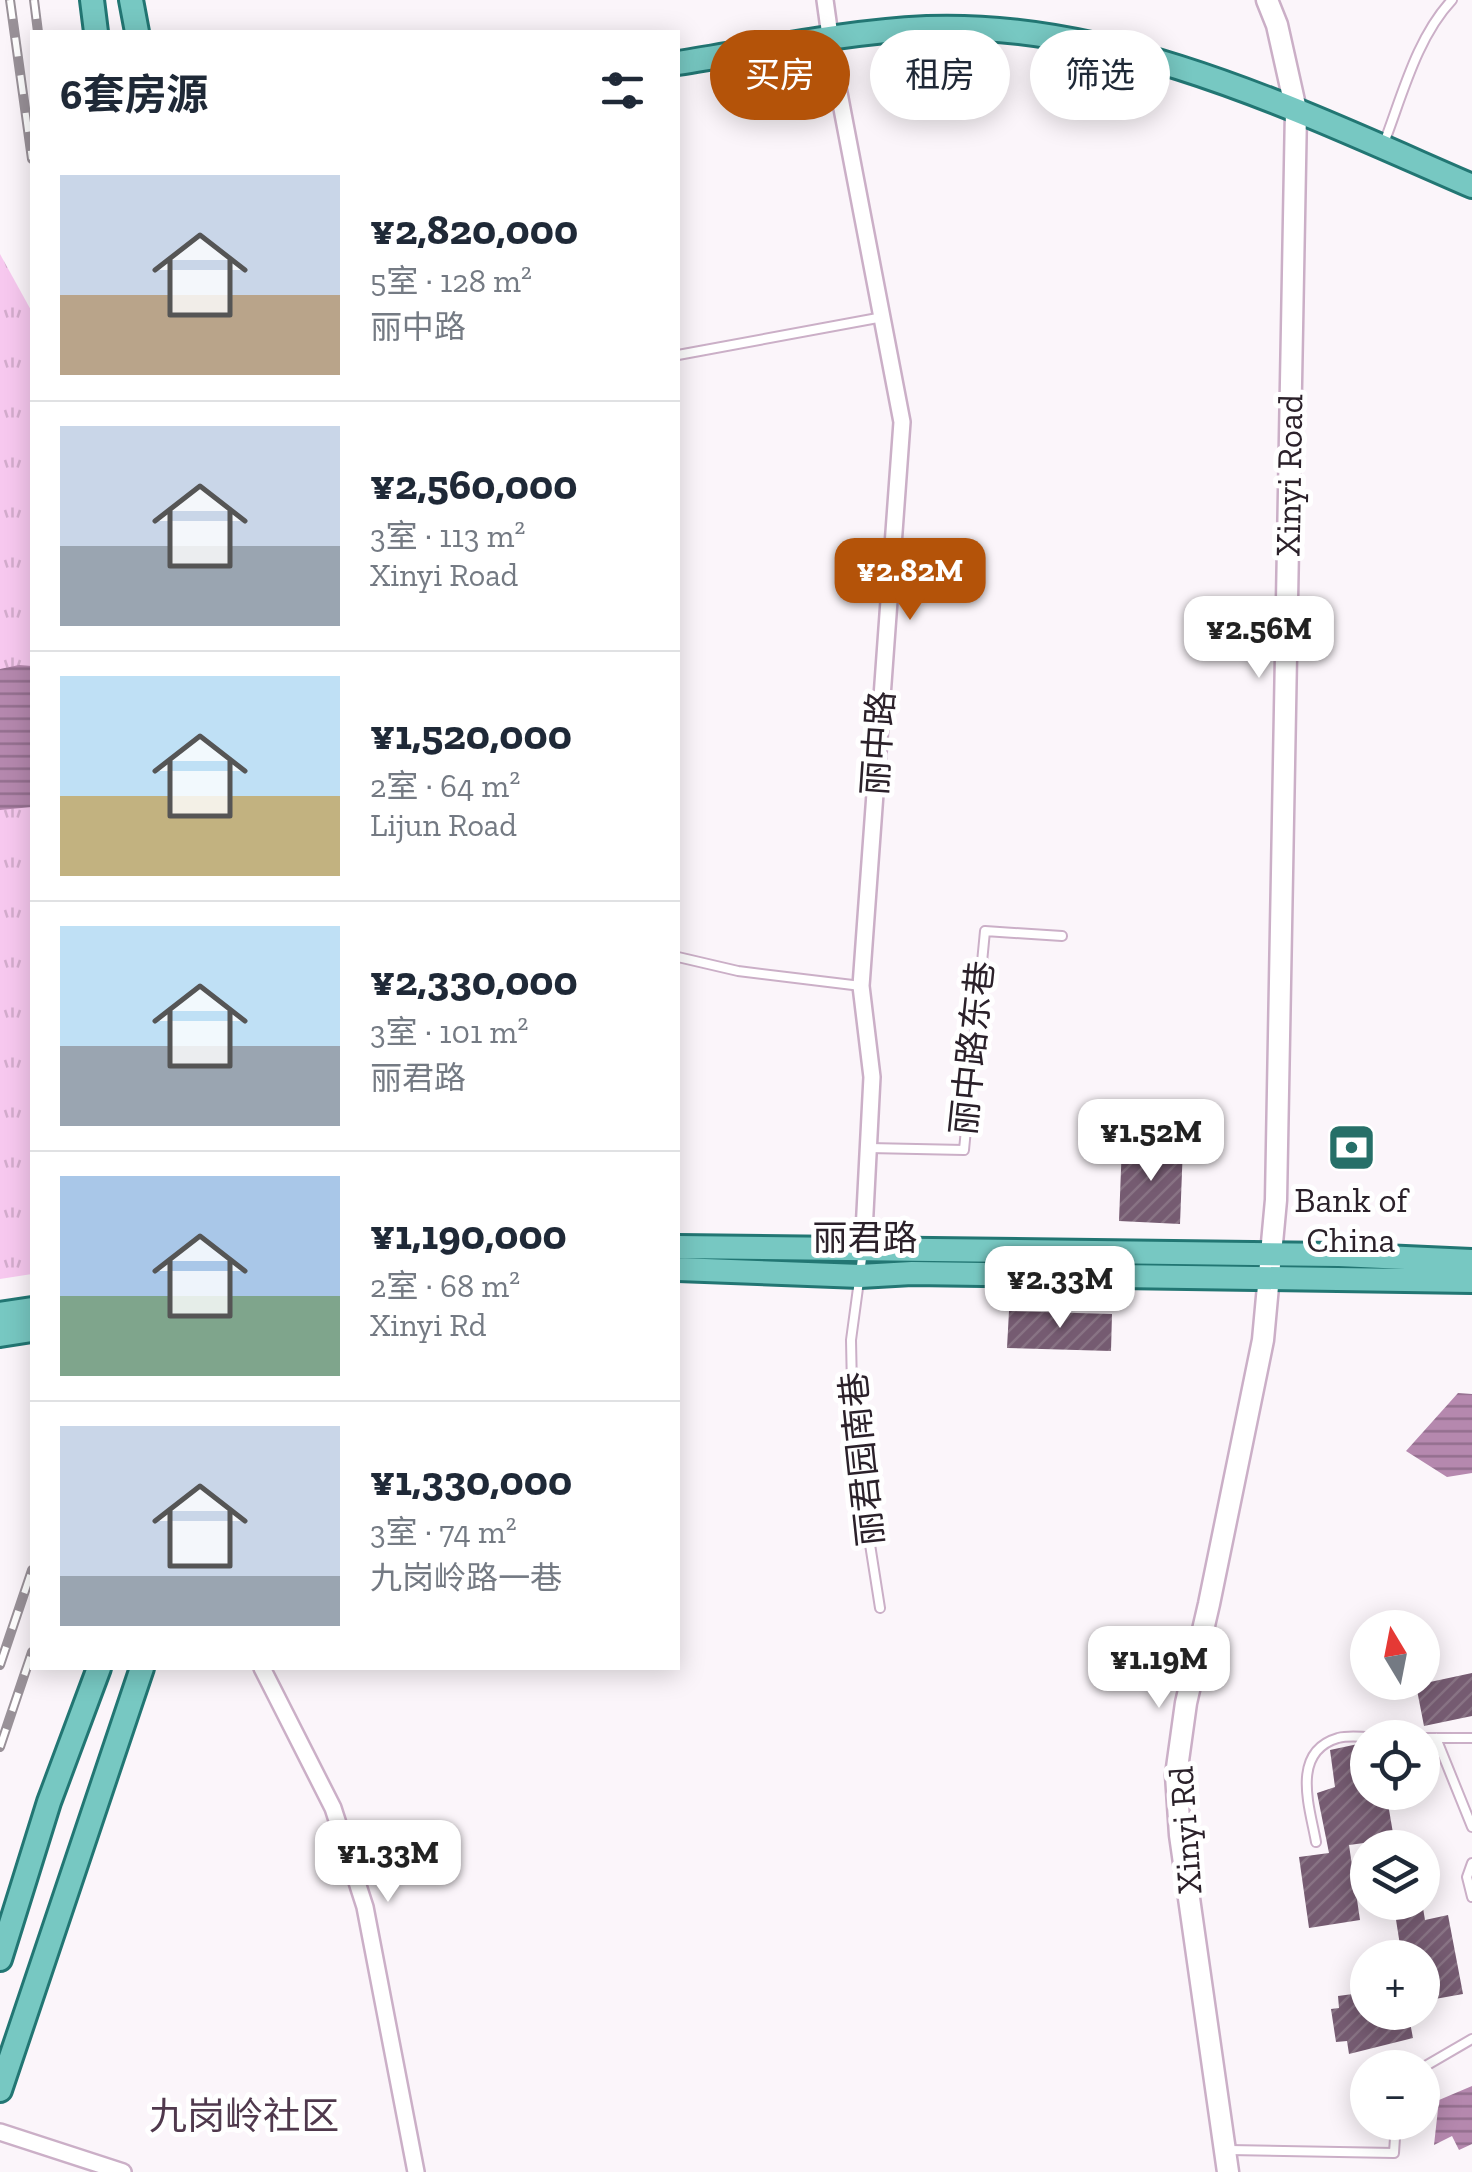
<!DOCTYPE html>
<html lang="zh">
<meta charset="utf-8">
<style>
body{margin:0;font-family:"Zilla Slab","Noto Sans SC",serif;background:#f2f2f3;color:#1f2937;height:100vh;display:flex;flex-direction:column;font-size:38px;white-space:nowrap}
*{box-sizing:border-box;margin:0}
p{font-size:32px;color:#747a83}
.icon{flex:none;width:55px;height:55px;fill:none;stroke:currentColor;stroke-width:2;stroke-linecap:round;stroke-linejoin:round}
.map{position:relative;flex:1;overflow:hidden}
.drawer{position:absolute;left:30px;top:30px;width:650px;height:1640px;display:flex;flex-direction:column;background:#fff;border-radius:0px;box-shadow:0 5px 25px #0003}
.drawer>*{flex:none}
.banner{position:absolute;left:710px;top:30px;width:610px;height:90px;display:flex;gap:20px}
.needle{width:65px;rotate:350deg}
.controls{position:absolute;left:1350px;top:1610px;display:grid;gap:20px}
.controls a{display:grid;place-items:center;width:90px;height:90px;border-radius:50%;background:#fff;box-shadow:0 5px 25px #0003;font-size:50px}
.price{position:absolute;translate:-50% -85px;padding:0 22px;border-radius:20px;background:#fff;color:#222;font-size:32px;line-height:65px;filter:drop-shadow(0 2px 5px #0008)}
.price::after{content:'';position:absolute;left:50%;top:60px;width:30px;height:22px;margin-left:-15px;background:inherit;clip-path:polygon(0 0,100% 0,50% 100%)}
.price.selected{background:#b45309;color:#fff}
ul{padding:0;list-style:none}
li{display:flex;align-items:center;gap:30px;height:250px;padding:0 30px}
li+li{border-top:2px solid #e0e1e3}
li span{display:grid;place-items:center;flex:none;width:280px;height:200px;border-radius:0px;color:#555}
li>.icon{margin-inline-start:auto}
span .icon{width:120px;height:120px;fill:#fffc;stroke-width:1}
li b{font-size:42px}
h2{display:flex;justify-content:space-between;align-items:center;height:120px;padding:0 30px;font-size:42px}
.chip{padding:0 35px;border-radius:45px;background:#fff;box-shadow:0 5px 25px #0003;font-size:35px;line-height:90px}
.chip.selected{background:#b45309;color:#fff}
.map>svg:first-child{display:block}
.park{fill:url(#park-tufts)}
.water{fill:url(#water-rules)}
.building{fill:url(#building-hatch)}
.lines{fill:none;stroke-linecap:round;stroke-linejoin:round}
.lane-casing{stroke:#cbafc7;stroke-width:12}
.street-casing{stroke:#cbafc7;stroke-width:20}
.secondary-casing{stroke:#cbafc7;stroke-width:25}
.primary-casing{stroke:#227673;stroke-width:28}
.lane{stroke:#fff;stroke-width:8}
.street{stroke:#fff;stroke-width:15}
.secondary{stroke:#fff;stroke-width:20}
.primary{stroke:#77c8c2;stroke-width:22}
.rail-casing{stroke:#999198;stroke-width:10}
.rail{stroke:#fff;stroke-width:6;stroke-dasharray:19;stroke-linecap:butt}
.labels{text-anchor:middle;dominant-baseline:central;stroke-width:10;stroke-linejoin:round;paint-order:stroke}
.street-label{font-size:35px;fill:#2b212a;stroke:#fff}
.poi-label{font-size:35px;fill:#2b212a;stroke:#fff}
.neighbourhood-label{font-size:38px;fill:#50394d;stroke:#fff}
</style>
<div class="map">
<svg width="1472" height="2172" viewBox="0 0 1472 2172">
<defs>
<pattern id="park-tufts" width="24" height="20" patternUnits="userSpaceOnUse" patternTransform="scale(2.5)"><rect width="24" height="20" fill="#f7c8ef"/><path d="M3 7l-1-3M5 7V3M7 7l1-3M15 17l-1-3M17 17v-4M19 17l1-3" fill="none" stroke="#d4accd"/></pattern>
<pattern id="water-rules" width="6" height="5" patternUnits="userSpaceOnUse" patternTransform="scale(2.5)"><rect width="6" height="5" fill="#b588ae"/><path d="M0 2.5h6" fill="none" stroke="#936f8e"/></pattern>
<pattern id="building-hatch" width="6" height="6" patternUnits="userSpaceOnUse" patternTransform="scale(2.5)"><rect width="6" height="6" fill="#755b71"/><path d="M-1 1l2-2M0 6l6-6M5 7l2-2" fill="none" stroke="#887384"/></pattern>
</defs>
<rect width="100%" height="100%" fill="#fbf5fa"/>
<path class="park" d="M0,254L32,312V1274L0,1279Z"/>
<path class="water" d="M19,665L32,666V807L0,810V669Z
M1458,1393L1472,1394V1473L1447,1477L1406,1451Z
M1472,2086V2144L1459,2150L1452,2136L1434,2145L1439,2100Z"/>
<path class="building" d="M1122,1144L1183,1146L1180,1224L1119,1221Z
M1009,1311L1112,1314L1111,1351L1007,1348Z
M1472,1673V1716L1424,1726L1416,1685Z
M1358,1744L1368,1764V1792H1386L1394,1839L1349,1845L1360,1920L1309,1928L1299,1857L1329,1853L1317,1793L1335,1787L1330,1750Z
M1422,1902L1425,1920L1448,1915L1463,1994L1435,1999L1422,1996V1958H1402L1394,1907Z
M1368,1992V2012H1408L1413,2038L1349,2054L1347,2041L1336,2042L1331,2009L1339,2008L1338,1996Z"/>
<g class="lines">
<defs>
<path id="lane" d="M1384,143C1402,96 1417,37 1452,0
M678,355L883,317
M678,957L738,971L861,986
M869,1148L964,1150L985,931L1062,936
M863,1251L851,1340L853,1436L880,1608
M1422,1738H1472
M1436,1738L1472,1827
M1316,1842C1310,1808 1290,1752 1338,1738C1350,1735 1365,1737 1377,1738
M1472,1863L1467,1877L1472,1897
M1422,2068L1472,2039
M1229,2150L1394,2153L1396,2122"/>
<path id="street" d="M825,0L835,72L902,422L861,986L872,1077L863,1251
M262,1668L333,1808L365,1907L416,2172
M0,2132L123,2172"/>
<path id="secondary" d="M1228,2172L1180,1835L1176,1775L1186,1703L1209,1604L1263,1340L1276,1200L1296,110L1277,25L1267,0"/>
<path id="primary" d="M92,0L96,32
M131,0L137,32
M678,63C760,50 843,32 927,28C1117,21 1301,112 1472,186
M678,1247L1339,1255L1472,1261
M678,1269L860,1276L912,1273L1472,1281
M0,1314L32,1309
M0,1335L32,1330
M0,1959L49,1802L99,1668
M0,2090L142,1668"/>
</defs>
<use href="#lane" class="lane-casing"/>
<use href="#street" class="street-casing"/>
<use href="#secondary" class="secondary-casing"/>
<use href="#primary" class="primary-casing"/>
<use href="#lane" class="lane"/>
<use href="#street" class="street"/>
<use href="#secondary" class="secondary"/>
<use href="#primary" class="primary"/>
<defs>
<path id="rail" d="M10,0L32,159
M34,0L38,32
M0,1665L32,1570
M0,1747L32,1652"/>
</defs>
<use href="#rail" class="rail-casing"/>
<use href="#rail" class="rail"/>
</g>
<defs>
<symbol id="bank-square" viewBox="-11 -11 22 22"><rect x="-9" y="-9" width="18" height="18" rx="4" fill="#266f68" stroke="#fff"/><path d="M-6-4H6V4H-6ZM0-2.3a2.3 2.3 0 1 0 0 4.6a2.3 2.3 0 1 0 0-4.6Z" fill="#fff"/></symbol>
</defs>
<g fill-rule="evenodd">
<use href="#bank-square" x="1324" y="1120" width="55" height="55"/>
</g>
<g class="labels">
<g class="street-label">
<text transform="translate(1289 475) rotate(-89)">Xinyi Road</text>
<text transform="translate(878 743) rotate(-86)">丽中路</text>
<text transform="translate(972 1048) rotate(-84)">丽中路东巷</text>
<text x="865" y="1238">丽君路</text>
<text transform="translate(862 1459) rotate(-96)">丽君园南巷</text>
<text transform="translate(1185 1830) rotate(-94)">Xinyi Rd</text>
</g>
<g class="poi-label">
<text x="1351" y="1200">Bank of<tspan x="1351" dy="40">China</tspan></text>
</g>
<g class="neighbourhood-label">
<text x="244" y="2116">九岗岭社区</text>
</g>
</g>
</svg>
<div class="controls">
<a><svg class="needle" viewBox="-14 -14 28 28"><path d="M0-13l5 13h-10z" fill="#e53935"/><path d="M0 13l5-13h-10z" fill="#747a83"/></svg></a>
<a><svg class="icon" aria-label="locate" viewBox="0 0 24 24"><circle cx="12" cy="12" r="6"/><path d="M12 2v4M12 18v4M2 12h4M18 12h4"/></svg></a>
<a><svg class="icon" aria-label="layers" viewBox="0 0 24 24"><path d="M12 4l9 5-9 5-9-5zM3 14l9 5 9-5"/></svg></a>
<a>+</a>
<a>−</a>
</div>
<b class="price selected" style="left:910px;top:623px">¥2.82M</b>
<b class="price" style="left:1259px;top:681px">¥2.56M</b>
<b class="price" style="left:1151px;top:1184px">¥1.52M</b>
<b class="price" style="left:1060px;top:1331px">¥2.33M</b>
<b class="price" style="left:1159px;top:1711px">¥1.19M</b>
<b class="price" style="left:388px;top:1905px">¥1.33M</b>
<div class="banner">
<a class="chip selected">买房</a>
<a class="chip">租房</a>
<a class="chip">筛选</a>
</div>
<section class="drawer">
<h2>6套房源<svg class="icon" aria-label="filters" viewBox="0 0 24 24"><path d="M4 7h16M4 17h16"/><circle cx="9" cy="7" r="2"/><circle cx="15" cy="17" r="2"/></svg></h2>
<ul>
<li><span style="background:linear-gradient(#c9d6e8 60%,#b9a48a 0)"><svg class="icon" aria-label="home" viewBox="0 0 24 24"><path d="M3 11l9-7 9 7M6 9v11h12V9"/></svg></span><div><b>¥2,820,000</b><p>5室 · 128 m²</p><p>丽中路</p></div></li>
<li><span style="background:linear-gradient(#c9d6e8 60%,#9aa5b1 0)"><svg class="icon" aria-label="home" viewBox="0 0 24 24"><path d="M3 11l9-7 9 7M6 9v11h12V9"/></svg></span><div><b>¥2,560,000</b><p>3室 · 113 m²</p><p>Xinyi Road</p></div></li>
<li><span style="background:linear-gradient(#bfe0f5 60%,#c2b280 0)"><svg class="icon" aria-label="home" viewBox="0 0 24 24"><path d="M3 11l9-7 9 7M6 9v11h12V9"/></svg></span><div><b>¥1,520,000</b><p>2室 · 64 m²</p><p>Lijun Road</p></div></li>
<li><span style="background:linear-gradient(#bfe0f5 60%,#9aa5b1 0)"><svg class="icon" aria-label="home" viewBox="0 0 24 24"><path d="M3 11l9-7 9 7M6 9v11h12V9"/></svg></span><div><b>¥2,330,000</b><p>3室 · 101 m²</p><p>丽君路</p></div></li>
<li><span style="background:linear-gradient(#a9c7e8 60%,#7fa58c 0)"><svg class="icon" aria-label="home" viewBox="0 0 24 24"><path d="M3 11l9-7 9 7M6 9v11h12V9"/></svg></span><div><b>¥1,190,000</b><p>2室 · 68 m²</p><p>Xinyi Rd</p></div></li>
<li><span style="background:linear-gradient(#c9d6e8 75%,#9aa5b1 0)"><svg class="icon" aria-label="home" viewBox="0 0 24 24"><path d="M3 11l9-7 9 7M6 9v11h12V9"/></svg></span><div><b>¥1,330,000</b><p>3室 · 74 m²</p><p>九岗岭路一巷</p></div></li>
</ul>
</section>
</div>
